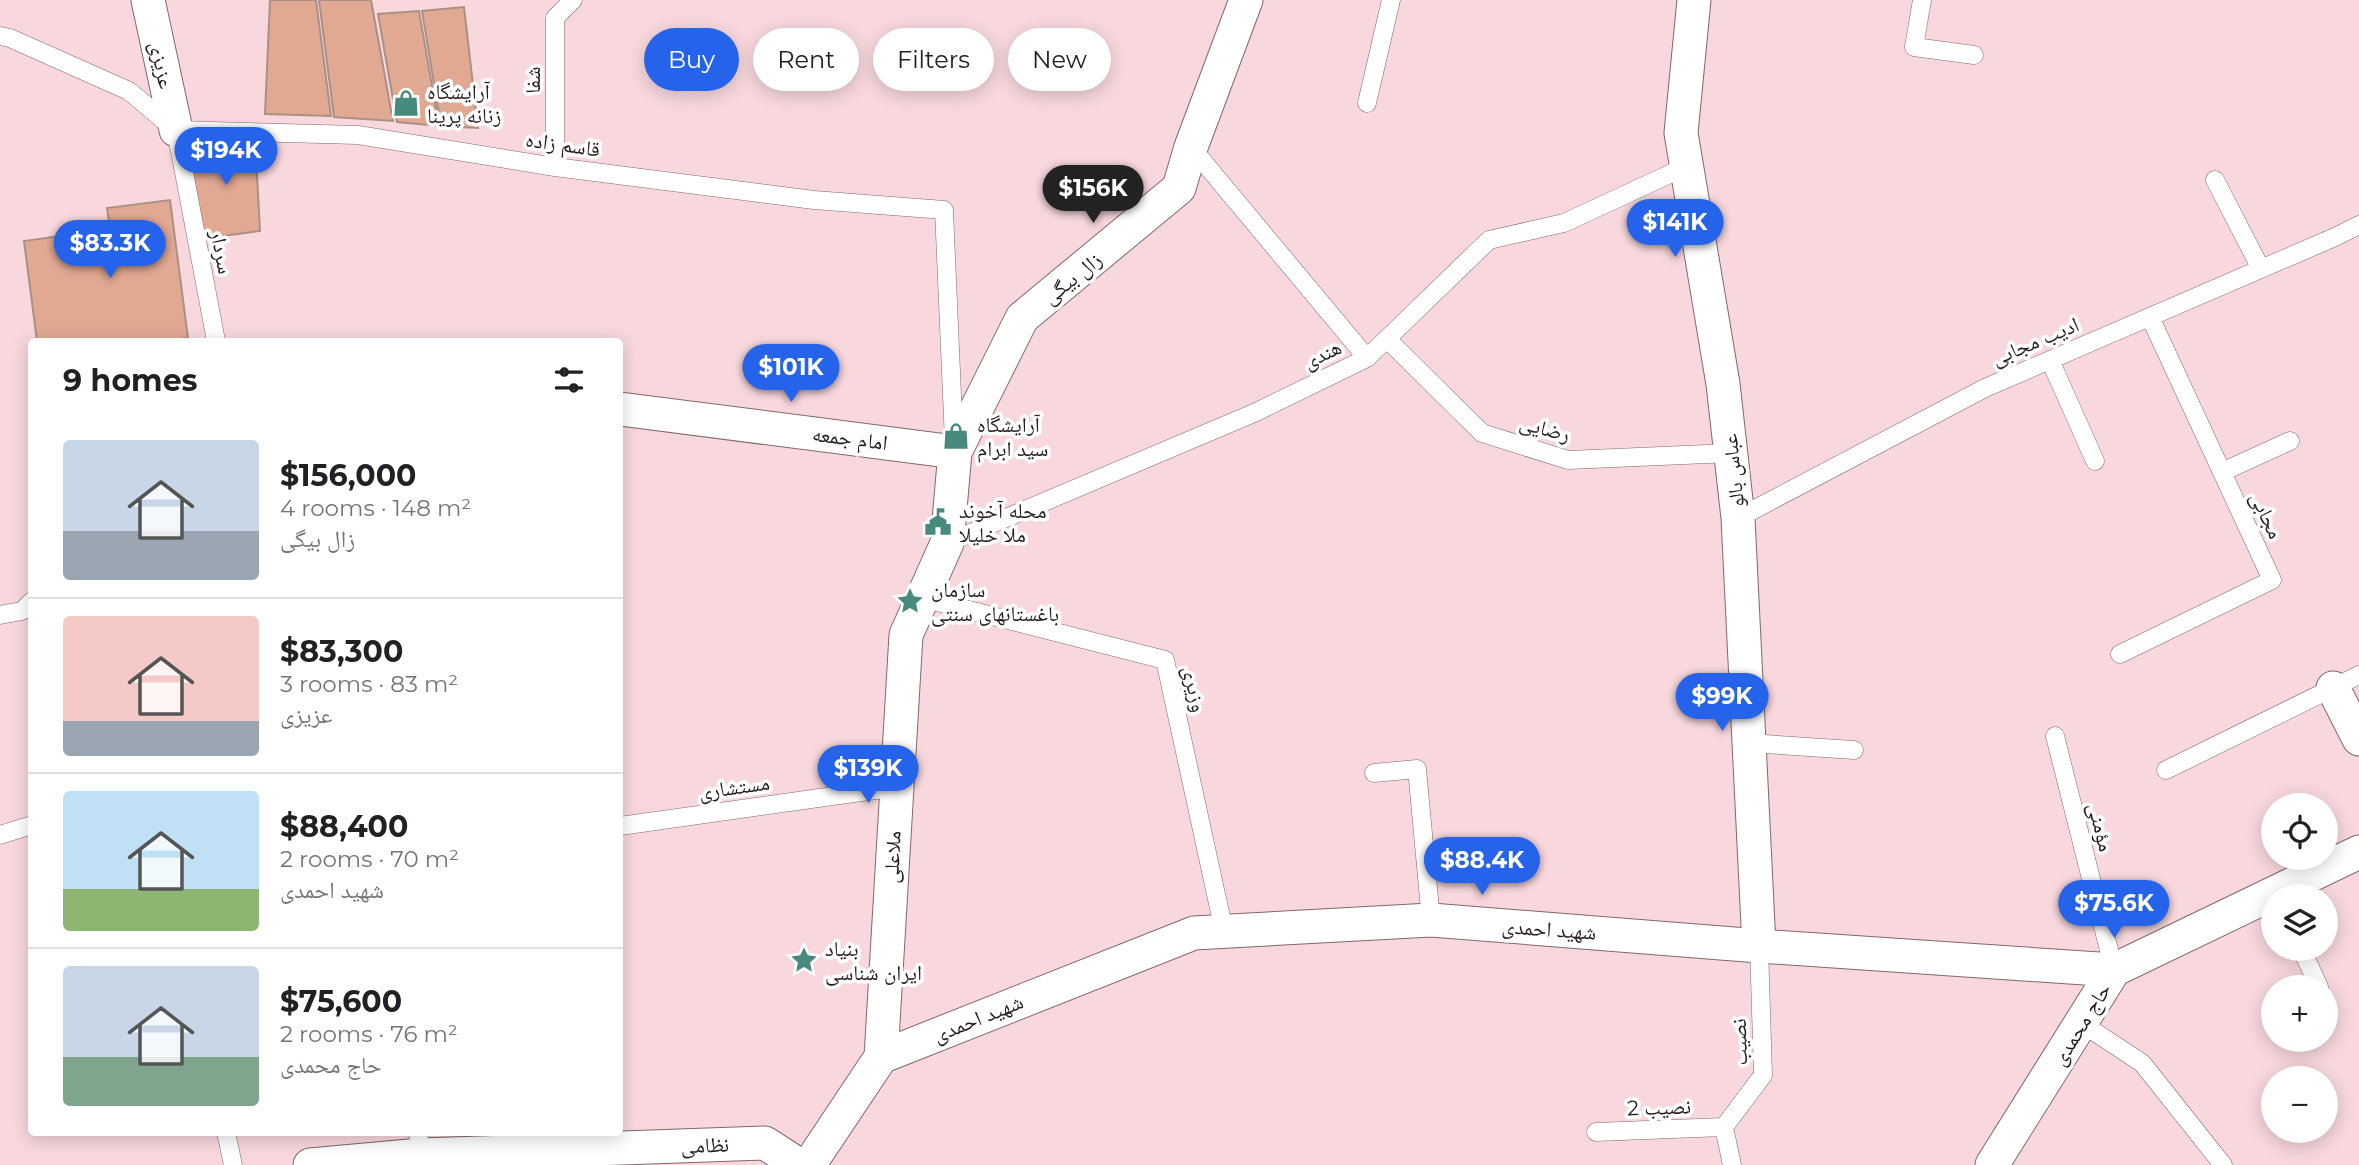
<!DOCTYPE html>
<meta charset="utf-8">
<style>
body{margin:0;font-family:Montserrat,"Noto Naskh Arabic",sans-serif;background:#f6f6f6;color:#202124;height:100vh;display:flex;flex-direction:column;font-size:26px;white-space:nowrap}
*{box-sizing:border-box;margin:0}
p{font-size:23px;color:#757577}
.icon{flex:none;width:38px;height:38px;fill:none;stroke:currentColor;stroke-width:2;stroke-linecap:round;stroke-linejoin:round}
.map{position:relative;flex:1;overflow:hidden}
.drawer{position:absolute;left:28px;top:338px;width:595px;height:798px;display:flex;flex-direction:column;background:#fff;border-radius:7px;box-shadow:0 4px 18px #0003}
.drawer>*{flex:none}
.guide{position:absolute;left:644px;top:28px;width:665px;height:63px;display:flex;gap:14px}
.fabs{position:absolute;left:2261px;top:793px;display:grid;gap:14px}
.fabs a{display:grid;place-items:center;width:77px;height:77px;border-radius:50%;background:#fff;box-shadow:0 4px 18px #0003;font-size:35px}
.price{position:absolute;translate:-50% -60px;padding:0 16px;border-radius:24px;background:#2563eb;color:#fff;font-size:23px;line-height:46px;filter:drop-shadow(0 2px 4px #0008)}
.price::after{content:'';position:absolute;left:50%;top:42px;width:21px;height:16px;margin-left:-10px;background:inherit;clip-path:polygon(0 0,100% 0,50% 100%)}
.price.current{background:#222;color:#fff}
ul{padding:0;list-style:none}
li{display:flex;align-items:center;gap:21px;height:175px;padding:0 35px}
li+li{border-top:2px solid #e0e0e0}
li span{display:grid;place-items:center;flex:none;width:196px;height:140px;border-radius:7px;color:#555}
li>.icon{margin-inline-start:auto}
span .icon{width:84px;height:84px;fill:#fffc;stroke-width:1}
li b{font-size:30px}
h2{display:flex;justify-content:space-between;align-items:center;height:84px;padding:0 35px;font-size:30px}
.tag{padding:0 24px;border-radius:32px;background:#fff;box-shadow:0 4px 18px #0003;font-size:24px;line-height:63px}
.tag.current{background:#2563eb;color:#fff}
.map>svg:first-child{display:block}
.building{fill:#e1a892;stroke:#ab9086;stroke-width:2}
.lines{fill:none;stroke-linecap:round;stroke-linejoin:round}
.lane-casing{stroke:#83676c;stroke-width:19}
.street-casing{stroke:#83676c;stroke-width:35}
.lane{stroke:#fff;stroke-width:18}
.street{stroke:#fff;stroke-width:33}
.labels{text-anchor:middle;dominant-baseline:central;stroke-width:7;stroke-linejoin:round;paint-order:stroke}
.street-label{font-size:21px;fill:#261b1d;stroke:#fff}
.poi-label{font-size:21px;fill:#261b1d;stroke:#fff;text-anchor:start}
</style>
<div class="map">
<svg width="2359" height="1165" viewBox="0 0 2359 1165">
<rect width="100%" height="100%" fill="#f8d8dd"/>
<path class="building" d="M270,0H316L331,116L265,114Z
M319,0H371L393,121L334,117Z
M464,7L478,128L441,126L422,11Z
M419,11L439,126L397,122L378,14Z
M255,138L260,231L200,239L189,142Z
M170,200L188,338L164,341H37L24,241L110,229L107,208Z"/>
<g class="lines">
<defs>
<path id="lane" d="M1922,0L1914,47L1974,55
M0,36L10,38L129,91L173,128
M1367,103L1391,0
M176,130L358,135L555,167L814,200L944,210L954,441
M176,130L216,341
M1191,147L1367,358
M555,167V18L573,0
M2215,180L2261,269
M1387,339L1482,433L1568,460L1731,453
M2050,360L2095,461
M2222,472L2290,441
M1738,518L1985,388L2335,237L2359,225
M947,543L1254,413L1367,358L1489,240L1564,223L1687,166
M922,598L1165,660L1224,931
M0,615L22,611L32,601
M2120,654L2272,580L2150,317
M2055,736L2114,970
M1749,743L1854,750
M2166,770L2359,675
M1374,773L1417,769L1431,920
M620,826L897,787
M0,835L32,825
M2301,948L2319,987
M2326,1002V1003
M2081,1023L2142,1063L2223,1165
M226,1132L233,1165
M418,1132L422,1162
M1596,1132L1724,1127
M1732,1165L1724,1127L1763,1075L1759,946"/>
<path id="street" d="M148,0L176,130
M1694,0L1681,133L1723,384L1738,518L1759,946
M620,409L955,452
M2333,688L2359,739
M881,1057L1194,933L1431,920L1759,946L2114,970
M310,1165L421,1155L765,1143L799,1165
M809,1165L881,1057L906,635L947,543L955,452L1022,318L1179,188L1191,147L1246,0
M1992,1165L2114,970L2359,852"/>
</defs>
<use href="#lane" class="lane-casing"/>
<use href="#street" class="street-casing"/>
<use href="#lane" class="lane"/>
<use href="#street" class="street"/>
</g>
<defs>
<symbol id="shop-bare" viewBox="-9 -9 18 18"><path d="M-5-2.5h2.3a2.7 3.5 0 0 1 5.4 0H5L5.5 6h-11ZM-1.5-2.5h3a1.5 2.3 0 0 0-3 0Z" fill="#478a7e" stroke="#fff" stroke-width="2.5" paint-order="stroke"/></symbol>
<symbol id="civic-bare" viewBox="-9 -9 18 18"><path d="M-.6-6.5H3V-4.5H.6V-3L4-1V1h2V6H-6V1h2V-1L-.6-3ZM-1.2 2.5V6h2.4V2.5Z" fill="#478a7e" stroke="#fff" stroke-width="2.5" paint-order="stroke"/></symbol>
<symbol id="sight-bare" viewBox="-9 -9 18 18"><path d="M0-6L1.8-2.2L6-1.7L2.9 1.2L3.7 5.4L0 3.3L-3.7 5.4L-2.9 1.2L-6-1.7L-1.8-2.2Z" fill="#478a7e" stroke="#fff" stroke-width="2.5" paint-order="stroke"/></symbol>
</defs>
<g fill-rule="evenodd">
<use href="#shop-bare" x="387" y="84" width="38" height="38"/>
<use href="#shop-bare" x="937" y="417" width="38" height="38"/>
<use href="#civic-bare" x="919" y="503" width="38" height="38"/>
<use href="#sight-bare" x="891" y="582" width="38" height="38"/>
<use href="#sight-bare" x="785" y="941" width="38" height="38"/>
</g>
<g class="labels">
<g class="street-label">
<text transform="translate(162 65) rotate(78)">عزیزی</text>
<text transform="translate(532 80) rotate(-90)">شفا</text>
<text transform="translate(563 144) rotate(8)">قاسم زاده</text>
<text transform="translate(222 252) rotate(79)">سردار</text>
<text transform="translate(1072 278) rotate(-39)">زال بیگی</text>
<text transform="translate(2035 341) rotate(-23)">ادیب مجابی</text>
<text transform="translate(1322 354) rotate(-26)">هندی</text>
<text transform="translate(1545 428) rotate(15)">رضایی</text>
<text transform="translate(850 438) rotate(7)">امام جمعه</text>
<text transform="translate(1733 471) rotate(-96)">عباس بالو</text>
<text transform="translate(2267 515) rotate(65)">مجابی</text>
<text transform="translate(1195 689) rotate(78)">وزیری</text>
<text transform="translate(734 787) rotate(-8)">مستشاری</text>
<text transform="translate(2101 827) rotate(76)">مؤمنی</text>
<text transform="translate(892 857) rotate(-87)">ملاعلی</text>
<text transform="translate(1549 929) rotate(4)">شهید احمدی</text>
<text transform="translate(978 1018) rotate(-22)">شهید احمدی</text>
<text transform="translate(2081 1024) rotate(-58)">حاج محمدی</text>
<text transform="translate(1739 1042) rotate(-92)">نصیب</text>
<text transform="translate(1659 1107) rotate(-2)">نصیب 2</text>
<text transform="translate(705 1145) rotate(-2)">نظامی</text>
</g>
<g class="poi-label">
<text x="427" y="91">آرایشگاه<tspan x="427" dy="24">زنانه پرینا</tspan></text>
<text x="977" y="424">آرایشگاه<tspan x="977" dy="24">سید ابرام</tspan></text>
<text x="959" y="510">محله آخوند<tspan x="959" dy="24">ملا خلیلا</tspan></text>
<text x="931" y="589">سازمان<tspan x="931" dy="24">باغستانهای سنتی</tspan></text>
<text x="825" y="948">بنیاد<tspan x="825" dy="24">ایران شناسی</tspan></text>
</g>
</g>
</svg>
<div class="fabs">
<a><svg class="icon" aria-label="locate" viewBox="0 0 24 24"><circle cx="12" cy="12" r="6"/><path d="M12 2v4M12 18v4M2 12h4M18 12h4"/></svg></a>
<a><svg class="icon" aria-label="layers" viewBox="0 0 24 24"><path d="M12 4l9 5-9 5-9-5zM3 14l9 5 9-5"/></svg></a>
<a>+</a>
<a>−</a>
</div>
<b class="price" style="left:226px;top:187px">$194K</b>
<b class="price current" style="left:1093px;top:225px">$156K</b>
<b class="price" style="left:1675px;top:259px">$141K</b>
<b class="price" style="left:110px;top:280px">$83.3K</b>
<b class="price" style="left:791px;top:404px">$101K</b>
<b class="price" style="left:1722px;top:733px">$99K</b>
<b class="price" style="left:868px;top:805px">$139K</b>
<b class="price" style="left:1482px;top:897px">$88.4K</b>
<b class="price" style="left:2114px;top:940px">$75.6K</b>
<div class="guide">
<a class="tag current">Buy</a>
<a class="tag">Rent</a>
<a class="tag">Filters</a>
<a class="tag">New</a>
</div>
<section class="drawer">
<h2>9 homes<svg class="icon" aria-label="filters" viewBox="0 0 24 24"><path d="M4 7h16M4 17h16"/><circle cx="9" cy="7" r="2"/><circle cx="15" cy="17" r="2"/></svg></h2>
<ul>
<li><span style="background:linear-gradient(#c9d6e8 65%,#9aa5b1 0)"><svg class="icon" aria-label="home" viewBox="0 0 24 24"><path d="M3 11l9-7 9 7M6 9v11h12V9"/></svg></span><div><b>$156,000</b><p>4 rooms · 148 m²</p><p>زال بیگی</p></div></li>
<li><span style="background:linear-gradient(#f6c9c9 75%,#9aa5b1 0)"><svg class="icon" aria-label="home" viewBox="0 0 24 24"><path d="M3 11l9-7 9 7M6 9v11h12V9"/></svg></span><div><b>$83,300</b><p>3 rooms · 83 m²</p><p>عزیزی</p></div></li>
<li><span style="background:linear-gradient(#bfe0f5 70%,#8fb573 0)"><svg class="icon" aria-label="home" viewBox="0 0 24 24"><path d="M3 11l9-7 9 7M6 9v11h12V9"/></svg></span><div><b>$88,400</b><p>2 rooms · 70 m²</p><p>شهید احمدی</p></div></li>
<li><span style="background:linear-gradient(#c9d6e8 65%,#7fa58c 0)"><svg class="icon" aria-label="home" viewBox="0 0 24 24"><path d="M3 11l9-7 9 7M6 9v11h12V9"/></svg></span><div><b>$75,600</b><p>2 rooms · 76 m²</p><p>حاج محمدی</p></div></li>
</ul>
</section>
</div>
